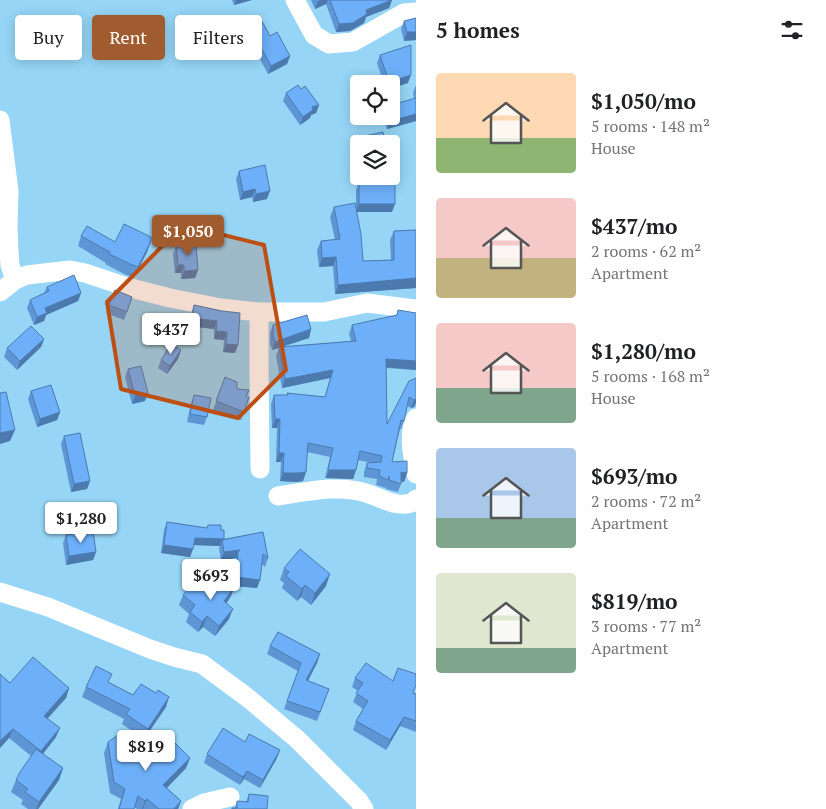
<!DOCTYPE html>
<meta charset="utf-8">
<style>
body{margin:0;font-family:"PT Serif",serif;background:#f2f2f2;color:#202124;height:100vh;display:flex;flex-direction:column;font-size:19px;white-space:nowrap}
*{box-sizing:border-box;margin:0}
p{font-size:16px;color:#757577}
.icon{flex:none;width:28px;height:28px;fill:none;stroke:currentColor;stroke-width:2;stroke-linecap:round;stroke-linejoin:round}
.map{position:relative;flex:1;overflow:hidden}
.drawer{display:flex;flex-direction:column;background:#fff;width:410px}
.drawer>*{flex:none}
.hud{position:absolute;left:15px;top:15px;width:325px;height:45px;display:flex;gap:10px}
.controls{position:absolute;left:350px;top:75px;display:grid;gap:10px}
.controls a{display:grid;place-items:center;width:50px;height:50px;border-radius:5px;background:#fff;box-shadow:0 2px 12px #0003;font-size:25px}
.price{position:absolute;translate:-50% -42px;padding:0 11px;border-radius:5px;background:#fff;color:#222;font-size:16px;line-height:32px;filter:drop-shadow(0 1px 2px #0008)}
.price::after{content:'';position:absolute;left:50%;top:30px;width:15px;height:11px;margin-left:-8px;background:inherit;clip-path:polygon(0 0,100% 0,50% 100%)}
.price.current{background:#a05c2e;color:#fff}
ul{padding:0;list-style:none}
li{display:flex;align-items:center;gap:15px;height:125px;padding:0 20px}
li span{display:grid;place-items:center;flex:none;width:140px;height:100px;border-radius:5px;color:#555}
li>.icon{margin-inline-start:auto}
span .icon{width:60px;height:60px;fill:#fffc;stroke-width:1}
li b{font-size:21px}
h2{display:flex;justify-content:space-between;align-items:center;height:60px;padding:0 20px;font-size:21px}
.pill{padding:0 18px;border-radius:5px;background:#fff;box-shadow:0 2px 12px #0003;font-size:18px;line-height:45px}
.pill.current{background:#a05c2e;color:#fff}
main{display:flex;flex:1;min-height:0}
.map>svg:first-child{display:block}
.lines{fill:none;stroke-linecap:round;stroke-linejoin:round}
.minor{stroke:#fff;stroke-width:19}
.wall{fill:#5e96d5}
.shaded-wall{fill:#4c7aae}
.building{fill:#6daff8;stroke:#4c7aae}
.marked{fill:#bc4f14;fill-opacity:0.2;stroke:#bc4f14;stroke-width:4;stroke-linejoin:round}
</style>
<main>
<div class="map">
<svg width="416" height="809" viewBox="0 0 416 809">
<rect width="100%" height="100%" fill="#96d5f6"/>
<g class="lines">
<path class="minor" d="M295,0L314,35L329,44L353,42L404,13L416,12
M0,120L9,191L8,227L9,251L10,265L15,280
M0,292L15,280L27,275L70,270L85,273L127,287L170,298L221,308L259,312H324L367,303L416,309
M259,312V366L260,469
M416,418C407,433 413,458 416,474
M278,496C306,492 338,484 366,493C382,498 398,509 414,502L416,499
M0,592L48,607L150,649L174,657L202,664L248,698L297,739L359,801L364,809
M192,809L204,803L230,797"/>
</g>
<path class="wall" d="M232,0H252L234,5Z
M311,0H392L389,8L366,17L364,23L350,31L336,32L326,4L315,9Z
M416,18V40L404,41L401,29L404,21Z
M247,22L270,36L290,56L287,64L268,74L244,30Z
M380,55L408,83L384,84L377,63Z
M416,85V121L387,129L383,116H391L414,99L413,93Z
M301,89L319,105L316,113L311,115L310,118L300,125L283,101L286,93Z
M356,138L385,144L359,169L355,170L352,157L354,151L353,146Z
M239,171L267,199L253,202L252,197L240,200L236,179Z
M359,182L392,212H356V190Z
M334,207L363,261L391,260L390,240L394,231L416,230V289V288L335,294L333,266L319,267L317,250L321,241L335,240L330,217Z
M81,236L115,242L151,241L147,252L134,277L126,275L105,264L106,263L78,246Z
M176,246L198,270L195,278L181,279V273H175L173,254Z
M47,287L81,293L78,301L46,315L44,321L34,325L27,308L30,300L44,293Z
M115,290L132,297L124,320L106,313Z
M194,305L222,311L235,353L223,352L224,340L214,339V329L189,326L191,314Z
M398,310L416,313V370L386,368L387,424L416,378V403L414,407L411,408L407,406L404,421L401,429H400L392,462L407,473L404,482L401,481V484L398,492L386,489V486L385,488L376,485L377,479L364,477V472L367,463H371L358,460L353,479L325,478L330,457L307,452L306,472L303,481L296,482L280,481L281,462H276L277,428H272L271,404L274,395H287V393L325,397L330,378L282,388L276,356L279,348L272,350L270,344V333L273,325L311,329L309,338L281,347L351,341L349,334L352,325L396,316Z
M44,339L41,347L17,370L4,357L7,348Z
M181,350L178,359L167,374L158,368L161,360Z
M128,369L145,401L132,404L125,377Z
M225,377L246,397H249L241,420L213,410Z
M31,391L60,412L57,420L37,427L28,399Z
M194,395L207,417L204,425L187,422L191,403Z
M64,436L90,481L87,489L71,492L61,444Z
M167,522L207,528L208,525L221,530L223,539L263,532L268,558L265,567L262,564L260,580L257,588L235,586L231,596L226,603L229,619L215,636L203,627L198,632L186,622L189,614L179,605L183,595L198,586L211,590L233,584L236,558L221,560L219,548L220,546L194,545L190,557L161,553L164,530Z
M66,535L96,552L93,560L66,565L63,543Z
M284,568L326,586L311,605L301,597L297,601L282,588L284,583L280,580Z
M270,646L320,654L317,663L308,681L329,689L317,721L284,709L298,671L267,654Z
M0,674L10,683L69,688L66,698L47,718L56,737L43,754L63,768L59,780L38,809H28L21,804L23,800L11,792L16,780L31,756L9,738L0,748Z
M355,678L393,681L416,694V732L400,726L386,750L353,730L356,721L363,709L353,702L358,691L352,687Z
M109,683L133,695L166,707L144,739L122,724L124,719L82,697L86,687Z
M108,742L142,758H190L186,768L167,788L181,801L178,809H137L134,807V809H118L121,799L110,793L104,753Z
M245,742L277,758L260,788L244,779L240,785L204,763L207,754Z
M249,794L267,809L235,808L237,801L246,802Z"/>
<path class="shaded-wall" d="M236,0H252L234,5Z
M321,0H328L326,4L315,9L318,1Z
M392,0L389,8L366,17L364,23L350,31L336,32L339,24L366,10Z
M407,32H416V40L404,41Z
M290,56L287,64L268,74L271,66Z
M411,75L408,83L391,89V84H388L389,82Z
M319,105L316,113L311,115L310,118L300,125L303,117L312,107Z
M416,114V121L387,129L390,121Z
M359,161V169L355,170L358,162Z
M255,189L252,197L240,200L243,192Z
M270,191L267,199L253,202L256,194Z
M359,204H395L392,212H356Z
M151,241L147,252L134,277L138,267Z
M336,257L333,266L319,267L322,258Z
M178,265H184L181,273H175Z
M198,270L195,278L181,279L184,271Z
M416,278V288L335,294L338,285Z
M81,293L78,301L46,315L44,321L34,325L37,317L45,308Z
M192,318L217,321L214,329L189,326Z
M311,329L309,338L272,350L275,342Z
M216,331L227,332L224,340L214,339Z
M44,339L41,347L17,370L20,361Z
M226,344L238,345L235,353L223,352Z
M181,350L178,359L167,374L170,366Z
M386,359L416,361V370L383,367Z
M333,370L330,378L282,388L285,379Z
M148,393L145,401L132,404L135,396Z
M416,399V403L414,407L411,408L414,400Z
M60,412L57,420L37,427L40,419Z
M275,419H280L277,428H272Z
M15,430L10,441L0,444V433Z
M279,453H284L281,462H276Z
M329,470H356L353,479L326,478Z
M306,472L303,481L296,482L280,481L283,473Z
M401,472L407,473L404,482L398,481Z
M90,481L87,489L71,492L74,484Z
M195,538L224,539L222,542V540L220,546L192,545Z
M164,545L193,549L190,557L161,553Z
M240,550L236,558L221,560L224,552Z
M96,552L93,560L66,565L69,556Z
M330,574L326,586L311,605L315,593Z
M236,577L260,580L257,588L235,586L231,596L221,612L224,601L233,585Z
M305,585L301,597L297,601L302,589Z
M233,609L229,619L215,636L219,626Z
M207,616L203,627L198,632L202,622Z
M320,654L317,663L304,688L306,680Z
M69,688L66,698L41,726L44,716Z
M169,697L166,707L144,739L148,729Z
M404,717L400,726L386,750L390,740Z
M60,728L56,737L37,761L41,751Z
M13,729L9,738L0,748V741Z
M280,750L277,758L260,788L263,780Z
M190,758L186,768L159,796L163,785Z
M63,768L59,780L38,809H36L39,802Z
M247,771L244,779L240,785L243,777Z
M147,799L143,809H142L145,801Z
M181,801L178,809H174Z"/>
<path class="building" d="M330,0H392L366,10L367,14L353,23L339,24Z
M259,16L270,36L277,32L290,56L271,66L247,22Z
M416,18V32H407L404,21Z
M411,45V75L389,82L380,55Z
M298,85L301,89L305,86L319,105L312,107L313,110L303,117L286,93Z
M416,98V114L390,121L388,116H391V105Z
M383,132L385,144H359V161L358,162L355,149L358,148L356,138Z
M265,165L270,191L256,194L255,189L243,192L239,171Z
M359,182H395V204H359Z
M355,203L361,234L363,261L394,260V231L416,230V278L338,285L336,257L322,258L321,241L340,239L334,207Z
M124,224L151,237V241L138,267L130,264L109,254L110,252L81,236L87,226L115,242Z
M196,245L198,270L184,271V265H178L176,246Z
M74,275L81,293L45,308L47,313L37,317L30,300L49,291L47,287Z
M115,290L132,297L127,312L109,305Z
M194,305L222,311L240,313L238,345L226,344L227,332L216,331L217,321L192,318Z
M398,310L416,313V361L386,359L387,424L409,381L416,378V399L414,400L409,397L404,421L401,420L392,462L407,461V473L401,472V484L389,480V476L388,480L379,476L380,470L367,468V463L381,462L382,456L360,451L356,470H329L328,469L333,448L308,443L306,472L299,473H283L284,453H279L280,419H275L274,395H288L287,393L325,397L333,370L285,379L279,347L356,341L352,325L397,315Z
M307,315L311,329L275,342L273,336V325Z
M31,326L44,339L20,361L7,348Z
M171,344L181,350L170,366L161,360Z
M141,366L148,393L135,396L128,369Z
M225,377L237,382V389L249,390L246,397H249L244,412L216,401Z
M51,385L60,412L40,419L31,391Z
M6,392L15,430L0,433V393Z
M194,395L211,398L207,417L190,414Z
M80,433L90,481L74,484L64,436Z
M167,522L207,528L208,525H221V530H224V539L195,538L193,549L164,545Z
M93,531L96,552L69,556L66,535Z
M263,532L268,558L263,554L260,580L236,577L238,552L240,550L224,552L222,540Z
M300,549L330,574L315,593L305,585L302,589L286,576L289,572L284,568Z
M221,576L235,586L224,601L233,609L219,626L207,616L202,622L190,612L195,605L183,595L194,582L198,586L201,582L211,590Z
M278,632L320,654L306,680L329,689L320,712L287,701L301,663L270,646Z
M33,657L69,688L44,716L60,728L41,751L13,729L0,741V674L10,683Z
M366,663L393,681L398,668L416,674V685L413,693L416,694V721L404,717L390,740L356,721L368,701L356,693L363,683L355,678Z
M96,666L112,674L108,682L133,695L141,684L156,693L158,690L169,697L148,729L126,714L130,709L86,687Z
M223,728L245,742L249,734L280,750L263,780L247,771L243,777L207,754Z
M121,733L142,758L166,734L190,758L163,785L181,801L174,809H159L147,799L145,801L138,796L134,809H119L125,789L114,782L108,742Z
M36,749L63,768L39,802L25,792L28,789L16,780L20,772Z
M249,794L268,796L267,809H232V808H237V801L248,802Z"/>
<path class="marked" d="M183,225L264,245L286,370L238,418L121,389L107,302Z"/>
</svg>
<div class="controls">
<a><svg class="icon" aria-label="locate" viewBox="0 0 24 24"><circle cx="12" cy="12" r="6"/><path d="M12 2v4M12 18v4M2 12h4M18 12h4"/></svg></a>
<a><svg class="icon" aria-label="layers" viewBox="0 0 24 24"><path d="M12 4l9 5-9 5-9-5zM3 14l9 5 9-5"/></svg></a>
</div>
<b class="price current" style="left:188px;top:257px">$1,050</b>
<b class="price" style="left:171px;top:355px">$437</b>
<b class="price" style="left:81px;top:544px">$1,280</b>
<b class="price" style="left:211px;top:601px">$693</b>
<b class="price" style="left:146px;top:772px">$819</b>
<div class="hud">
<a class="pill">Buy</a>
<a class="pill current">Rent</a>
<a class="pill">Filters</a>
</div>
</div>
<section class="drawer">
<h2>5 homes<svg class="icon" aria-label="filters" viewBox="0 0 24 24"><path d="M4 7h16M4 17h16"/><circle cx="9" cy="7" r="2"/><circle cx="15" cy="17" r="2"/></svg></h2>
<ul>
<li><span style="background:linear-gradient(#ffd9b3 65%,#8fb573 0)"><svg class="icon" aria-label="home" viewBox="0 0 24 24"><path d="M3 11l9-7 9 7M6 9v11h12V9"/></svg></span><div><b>$1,050/mo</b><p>5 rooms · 148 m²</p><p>House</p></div></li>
<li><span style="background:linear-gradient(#f6c9c9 60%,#c2b280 0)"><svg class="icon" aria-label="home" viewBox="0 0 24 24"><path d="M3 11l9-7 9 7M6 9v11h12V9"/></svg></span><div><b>$437/mo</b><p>2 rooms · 62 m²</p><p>Apartment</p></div></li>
<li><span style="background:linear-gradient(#f6c9c9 65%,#7fa58c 0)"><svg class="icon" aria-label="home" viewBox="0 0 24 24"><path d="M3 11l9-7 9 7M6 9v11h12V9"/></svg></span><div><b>$1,280/mo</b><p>5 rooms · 168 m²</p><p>House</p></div></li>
<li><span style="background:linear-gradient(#a9c7e8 70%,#7fa58c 0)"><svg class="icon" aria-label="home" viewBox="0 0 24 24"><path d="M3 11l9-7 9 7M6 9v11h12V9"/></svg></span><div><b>$693/mo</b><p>2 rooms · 72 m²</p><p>Apartment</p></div></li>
<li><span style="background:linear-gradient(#dfe7d0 75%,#7fa58c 0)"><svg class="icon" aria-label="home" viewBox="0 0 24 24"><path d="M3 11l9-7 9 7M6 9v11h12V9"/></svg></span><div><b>$819/mo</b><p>3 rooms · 77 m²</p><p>Apartment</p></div></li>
</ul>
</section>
</main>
